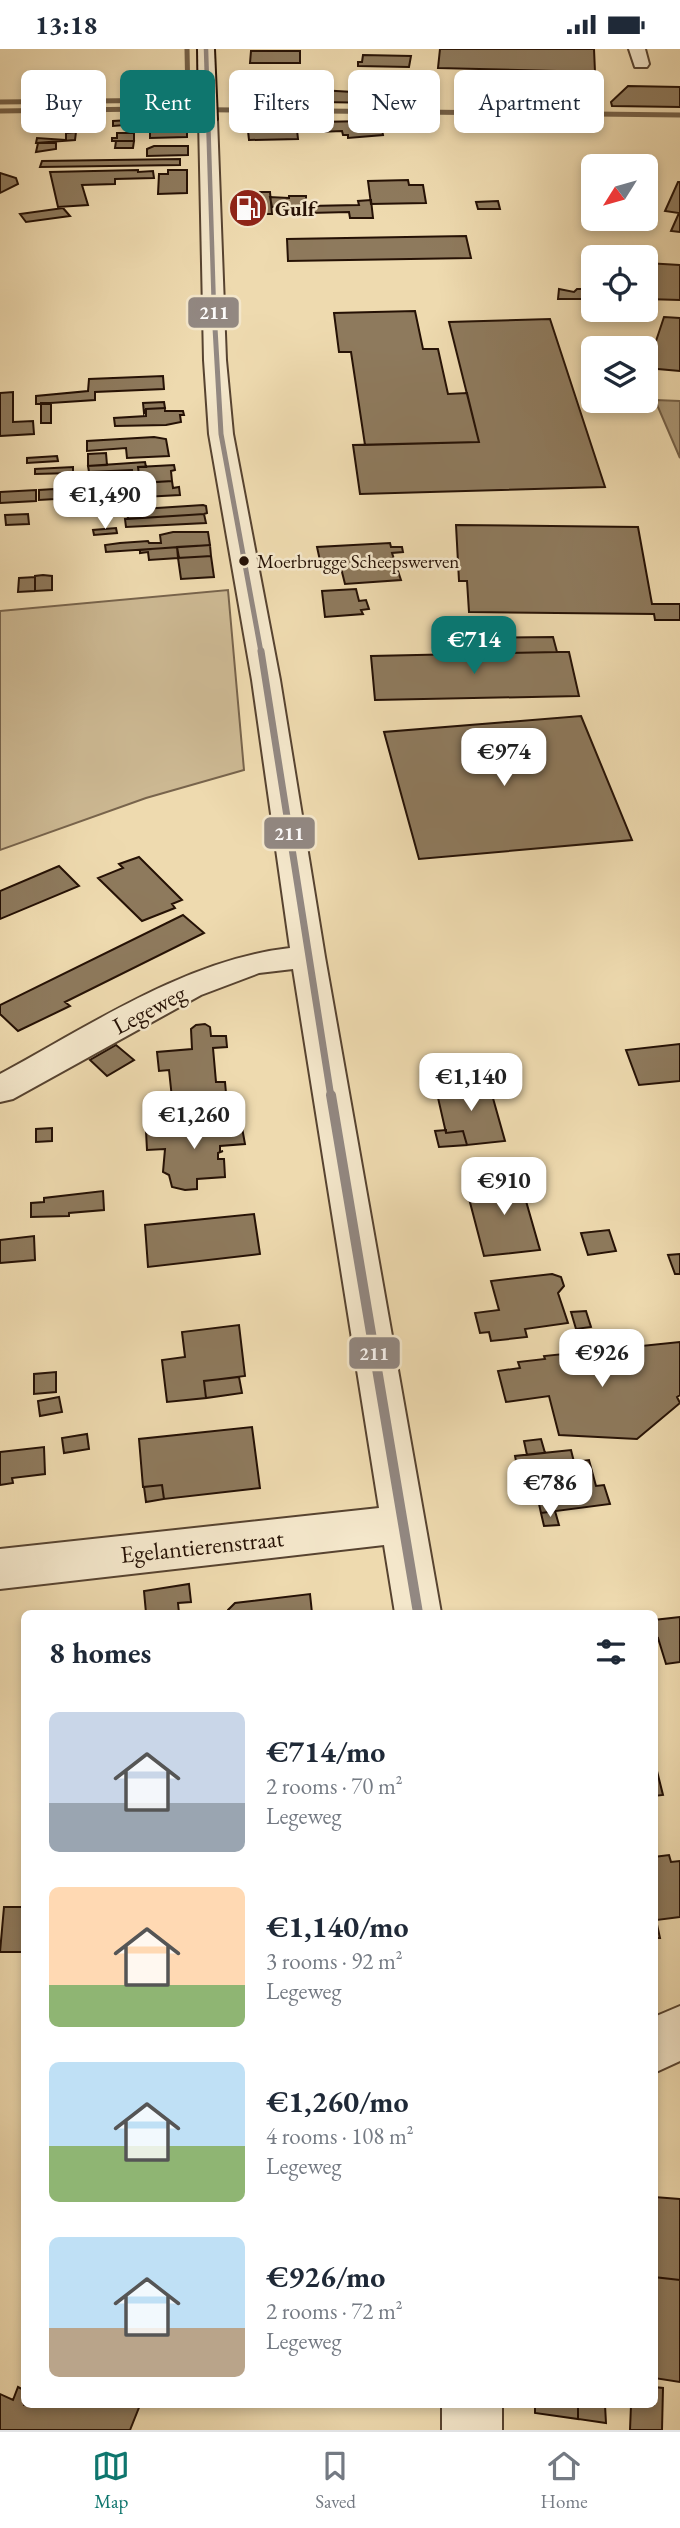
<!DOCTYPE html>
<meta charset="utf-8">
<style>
body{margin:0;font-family:"EB Garamond",serif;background:#f2f2f3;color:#1f2937;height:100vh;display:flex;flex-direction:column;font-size:26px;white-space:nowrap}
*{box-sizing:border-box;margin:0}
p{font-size:23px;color:#747a83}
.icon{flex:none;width:38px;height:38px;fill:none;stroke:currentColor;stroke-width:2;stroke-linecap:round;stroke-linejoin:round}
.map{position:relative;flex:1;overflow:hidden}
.sheet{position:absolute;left:21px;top:1561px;width:637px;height:798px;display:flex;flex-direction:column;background:#fff;border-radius:10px;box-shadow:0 4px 10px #0003}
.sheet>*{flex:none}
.guide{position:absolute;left:21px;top:21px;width:639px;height:63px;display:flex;gap:14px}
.needle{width:46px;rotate:233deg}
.fabs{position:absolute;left:581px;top:105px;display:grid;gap:14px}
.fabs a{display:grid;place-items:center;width:77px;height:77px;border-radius:10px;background:#fff;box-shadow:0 4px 10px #0003;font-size:35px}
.price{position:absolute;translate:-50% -60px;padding:0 16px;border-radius:14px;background:#fff;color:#222;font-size:23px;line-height:46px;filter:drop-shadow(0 2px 4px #0008)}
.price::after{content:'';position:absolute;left:50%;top:42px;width:21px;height:16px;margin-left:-10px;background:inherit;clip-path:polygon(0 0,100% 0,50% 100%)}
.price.active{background:#0f766e;color:#fff}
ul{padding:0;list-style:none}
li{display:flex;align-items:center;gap:21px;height:175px;padding:0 28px}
li span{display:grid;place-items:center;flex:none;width:196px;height:140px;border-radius:10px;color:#555}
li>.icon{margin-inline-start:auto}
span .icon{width:84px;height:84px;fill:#fffc;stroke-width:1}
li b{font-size:30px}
h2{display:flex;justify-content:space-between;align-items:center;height:84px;padding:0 28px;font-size:30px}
.pill{padding:0 24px;border-radius:10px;background:#fff;box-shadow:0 4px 10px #0003;font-size:24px;line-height:63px}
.pill.active{background:#0f766e;color:#fff}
.status{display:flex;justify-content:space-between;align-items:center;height:49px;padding:0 35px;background:#fff;direction:ltr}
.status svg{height:19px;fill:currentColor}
.tabs{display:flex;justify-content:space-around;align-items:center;height:98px;border-top:2px solid #e0e1e3;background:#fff;font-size:19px;color:#747a83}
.tabs a{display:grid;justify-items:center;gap:4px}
.tabs .active{color:#0f766e}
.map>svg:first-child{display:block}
.green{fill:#ccb892;stroke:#78644c;stroke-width:2}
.water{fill:#aa9675;stroke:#756148;stroke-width:2}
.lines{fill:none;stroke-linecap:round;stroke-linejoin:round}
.stream{stroke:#756148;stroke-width:5}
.building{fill:#8e7a5d;stroke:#251105;stroke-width:2}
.street-casing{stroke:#574330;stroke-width:4}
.secondary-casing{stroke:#251105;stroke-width:4}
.street{fill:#f4e7cb;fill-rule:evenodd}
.secondary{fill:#f4e7cb;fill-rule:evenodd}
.bus-1-far3-casing{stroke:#f4e7cb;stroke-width:7}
.bus-1-far2-casing{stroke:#f4e7cb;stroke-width:9}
.bus-1-far1-casing{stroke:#f4e7cb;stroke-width:11}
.bus-1-casing{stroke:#f4e7cb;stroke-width:15}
.bus-1-far3{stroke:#928882;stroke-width:4.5}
.bus-1-far2{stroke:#928882;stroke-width:5}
.bus-1-far1{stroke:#928882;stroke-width:7}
.bus-1{stroke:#928882;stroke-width:10}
.bus-dot{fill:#251105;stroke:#f4e7cb;stroke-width:2.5}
.labels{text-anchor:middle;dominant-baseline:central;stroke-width:5;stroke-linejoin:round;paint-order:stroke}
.far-bus-label{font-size:19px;fill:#251105;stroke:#f4e7cb;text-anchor:start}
.far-poi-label{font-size:21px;font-weight:bold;fill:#251105;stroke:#f4e7cb;text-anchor:start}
.street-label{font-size:24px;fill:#251105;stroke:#f4e7cb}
.line-badge{stroke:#f4e7cb;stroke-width:2.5}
.badge-label{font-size:19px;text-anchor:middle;font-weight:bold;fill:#fff}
</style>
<div class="status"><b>13:18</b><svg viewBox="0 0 49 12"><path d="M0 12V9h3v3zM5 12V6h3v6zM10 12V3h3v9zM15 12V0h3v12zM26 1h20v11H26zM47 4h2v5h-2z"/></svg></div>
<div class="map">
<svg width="680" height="2381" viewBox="0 0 680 2381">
<rect width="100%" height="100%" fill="#eedaaf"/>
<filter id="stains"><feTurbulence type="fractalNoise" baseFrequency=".00286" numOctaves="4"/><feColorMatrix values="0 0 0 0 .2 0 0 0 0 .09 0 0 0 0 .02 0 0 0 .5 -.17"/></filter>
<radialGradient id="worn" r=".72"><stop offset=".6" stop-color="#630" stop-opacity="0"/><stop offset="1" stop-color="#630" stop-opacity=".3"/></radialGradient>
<path class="green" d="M228,541L244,721L146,749L0,801V562Z"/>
<path class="water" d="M655,351L680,352V409Z"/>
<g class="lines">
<path class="stream" d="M0,53L188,51L187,0
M0,62L145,60L680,66"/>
</g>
<path class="building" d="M440,0H594L595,23L438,19Z
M251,2H300V14H250Z
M363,6L411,7L409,18L358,17V13H362Z
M255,22L273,24L274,33L253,34L252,24Z
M628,37L680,38V58L612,57L611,53Z
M319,41L387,45V50H381V54L319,53Z
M265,42L319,43H321L319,53H263Z
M132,68H164L165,69L164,73L113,77V72L131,71Z
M367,72L368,75H381L383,86L348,89V86H343L342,82L318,83L317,73Z
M163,81H187V88L150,89V83Z
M297,81L298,90L249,91L248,82Z
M76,83L75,91L36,94L37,89L66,91V84Z
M117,84H134V92H112V89H117Z
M116,92H134L133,99H115Z
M38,94H56V100L36,103Z
M154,97H188V106L147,107V100Z
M180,110V116L40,118L42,112Z
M138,121V123L153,122L154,129L115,130V135L82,136L88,156L58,158L50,123Z
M168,121H187V144L158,145L159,125H168Z
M0,124L16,129L18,135L0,144Z
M408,131L409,136H423L426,154L371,155L368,132Z
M678,133H680V183L671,182L679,164L665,162Z
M255,143H270L272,165H257Z
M289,147H306V157L272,158L270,148L289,149Z
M236,150H255L256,165L237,166Z
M371,151L373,169H350L349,163L309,164V157L359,156L358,152Z
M498,152L500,160H478L476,153Z
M63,159L70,167L26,173L20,165Z
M466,187L471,209L288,212L287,190Z
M646,214L680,216V251L646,250Z
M559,240L574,243L577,240H591L593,250H558Z
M415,262L423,300H438L448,345L467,344L479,393L365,396L351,303H339L334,264Z
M664,268L680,269V322L647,319Z
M550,270L605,438L360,445L353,396L479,393L449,273Z
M163,327L164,340L95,343V351L36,355V347L88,342L89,330Z
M13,343V373L33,372L34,385L0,387V344Z
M164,353L165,359L146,360L144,364L143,354Z
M41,354H51V374H41Z
M165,359V362H183L184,366H180L181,373L166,376L115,377L114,369L146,367V360Z
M154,388L166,390L169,407L127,409L126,399L87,402V392Z
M106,404L107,416L88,417V405Z
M57,407L58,412L27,414V409Z
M145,413L146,418H138L140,434H134L132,421L89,423L88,417Z
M174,416L175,421L171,422L172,432L140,434L138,418Z
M73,418V424L35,425V420Z
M172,432L173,439L179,438L180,446L143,448L142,443H129L128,435Z
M54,440L55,450L39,451V441Z
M36,441V452L0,454V443Z
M203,456L206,457L207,464L204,465L128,470L127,461Z
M28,465L29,475L6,476L5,466Z
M204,465L206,474L126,478L125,470Z
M456,476L638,478L652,555H680V571H655L654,565L469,563L467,532H459Z
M116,479L117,484L94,486L93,481Z
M173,483H208L210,496L106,503L105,496L120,494L148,492L149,494H161L160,486Z
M390,494L391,498H402L403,503L392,504L401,531L345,535L341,519L322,521L317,498Z
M210,496L211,507L179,509L177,498Z
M177,498L178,509L149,511L148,503L140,504V501Z
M211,507L214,528L181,530L178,509Z
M43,526L52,527V541L35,542V527Z
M35,528V542L18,543L19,529Z
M356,540L359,552L366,551L369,560L361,561L363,565L325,568L322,542Z
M553,588L557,603L466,605L464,589Z
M557,603H569L579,647L375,651L371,607Z
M581,667L632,791L419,810L384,683Z
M139,808L182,851L172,855L175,859L142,872L98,829L123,819L119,815Z
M59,817L79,837L0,870V842Z
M183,866L204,884L65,953L70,957L18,982L0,965V956Z
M205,975L210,978L211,987H226L227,998L213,999L216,1033H225L226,1044L172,1049L169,1021L159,1022L157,1003L192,1000L191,980L196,976Z
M680,995V1032L639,1036L626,1001Z
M116,996L134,1011L107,1027L90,1011Z
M489,1035L505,1092L467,1096L463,1082L446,1084L436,1040Z
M203,1046V1058L176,1060L175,1049Z
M241,1073L245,1095L220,1097V1103L223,1102L218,1104V1110H224L225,1128L197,1130V1140L185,1141L172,1138L169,1126L163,1123L165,1100L147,1101L146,1082L199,1076H221L222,1081L227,1080V1074Z
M52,1079V1092L36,1093V1080Z
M446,1081V1084L463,1082L467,1096L439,1098L435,1082Z
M535,1130L539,1143L524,1145L540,1201L484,1207L466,1138Z
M103,1142L104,1161L69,1164V1167L31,1168V1154L44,1153V1149Z
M254,1165L260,1205L148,1218L145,1176Z
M609,1181L616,1202L588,1206L581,1184Z
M34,1187L35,1211L0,1214V1191Z
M680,1205V1225H675L668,1206Z
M552,1225L561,1228L564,1237L558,1244L568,1274L525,1280L527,1288L491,1292L489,1283L480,1284L475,1264L499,1261L491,1232Z
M586,1262L591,1278L576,1280L571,1263Z
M239,1276L245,1327L204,1332L206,1349L167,1353L162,1311L185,1308L182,1283Z
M680,1293V1346L677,1348L680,1354L637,1390L559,1386L549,1347L506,1353L498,1322L520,1319L518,1313L545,1310L544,1307Z
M56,1323V1343L34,1345V1325Z
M239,1328L242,1344L206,1349L204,1332Z
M59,1348L62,1363L40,1367L38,1352Z
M252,1378L260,1439L164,1450L162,1436L143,1438L139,1390Z
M87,1385L89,1400L64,1404L62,1389Z
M541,1390L545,1404L527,1406L524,1392Z
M44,1398L45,1425L12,1429L13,1434L0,1436V1403Z
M571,1401L574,1413L589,1411L596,1437L604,1436L610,1455L541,1464L537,1446L523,1448L515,1407Z
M162,1436L164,1450L146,1453L144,1438Z
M555,1462L559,1476L544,1477L541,1464Z
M189,1535L191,1553L178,1554L179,1564H146L144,1542Z
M310,1545L312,1564H228V1561L235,1554Z
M680,1568V1613L666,1615L658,1589L654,1590V1571Z
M654,1710L663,1746L654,1747Z
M669,1806L671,1813L680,1812V1868L656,1871L660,1889H654V1808Z
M4,1858H24V1903H0Z
M654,2148L680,2150V2231L654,2228Z
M654,2228L680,2231V2333L654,2329Z
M18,2338L24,2341V2356H140L130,2381H0V2345L13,2351Z
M654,2338L663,2339L662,2381H630L631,2356H654Z
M535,2356H578V2370L535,2364Z
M578,2356H605L606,2374L578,2370Z"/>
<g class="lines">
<defs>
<path id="street" d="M629,0H645L649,15L647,18H635Z
M208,65L217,70L226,311L233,385L280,631L325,908L441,1564H395L384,1496L0,1540V1500L379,1459L293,920L259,924L201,946L13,1050L0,1053V1025C91,976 186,911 290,899L252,631L209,385L204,311L199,70Z
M680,1957V2012L654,2024V1968Z
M442,2356H502V2381H442Z"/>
<path id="secondary" d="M198,0H214L217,70L208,75L199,70Z"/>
</defs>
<use href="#street" class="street-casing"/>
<use href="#secondary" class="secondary-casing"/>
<use href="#street" class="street"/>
<use href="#secondary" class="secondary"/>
<defs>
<path id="bus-1-far3" d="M206,0L214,262"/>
<path id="bus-1-far2" d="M214,261L221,385L261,603"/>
<path id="bus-1-far1" d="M261,602L331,1048"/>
<path id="bus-1" d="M331,1046L418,1564"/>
</defs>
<use href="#bus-1-far3" class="bus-1-far3-casing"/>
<use href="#bus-1-far2" class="bus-1-far2-casing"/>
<use href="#bus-1-far1" class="bus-1-far1-casing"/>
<use href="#bus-1" class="bus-1-casing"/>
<use href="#bus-1-far3" class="bus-1-far3"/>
<use href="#bus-1-far2" class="bus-1-far2"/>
<use href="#bus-1-far1" class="bus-1-far1"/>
<use href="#bus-1" class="bus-1"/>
</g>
<defs>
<symbol id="fuel-disc" viewBox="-11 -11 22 22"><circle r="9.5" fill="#8f2418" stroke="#f4e7cb"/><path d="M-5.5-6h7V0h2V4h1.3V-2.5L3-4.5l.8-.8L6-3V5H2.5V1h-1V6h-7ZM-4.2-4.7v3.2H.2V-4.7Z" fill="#fff"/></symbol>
</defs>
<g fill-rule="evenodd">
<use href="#fuel-disc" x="226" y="137" width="44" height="44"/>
</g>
<circle class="bus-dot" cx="244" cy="512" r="6"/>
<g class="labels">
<g class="far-bus-label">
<text x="257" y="512">Moerbrugge Scheepswerven</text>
</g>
<g class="far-poi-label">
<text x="275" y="159">Gulf</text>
</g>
<g class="street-label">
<text transform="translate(149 960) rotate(-28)">Legeweg</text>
<text transform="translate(202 1497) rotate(-6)">Egelantierenstraat</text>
</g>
</g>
<g class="line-badge">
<rect x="187" y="247" width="53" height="33" rx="7" fill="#928882"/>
<rect x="263" y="767" width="53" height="34" rx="7" fill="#928882"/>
<rect x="348" y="1287" width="53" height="34" rx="7" fill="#928882"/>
</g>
<g class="badge-label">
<text x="214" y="270">211</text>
<text x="289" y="791">211</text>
<text x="374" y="1311">211</text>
</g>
<rect width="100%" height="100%" filter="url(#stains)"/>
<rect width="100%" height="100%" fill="url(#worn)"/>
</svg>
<div class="fabs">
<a><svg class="needle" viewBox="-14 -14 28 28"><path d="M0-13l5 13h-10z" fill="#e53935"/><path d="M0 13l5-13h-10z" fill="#747a83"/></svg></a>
<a><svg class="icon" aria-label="locate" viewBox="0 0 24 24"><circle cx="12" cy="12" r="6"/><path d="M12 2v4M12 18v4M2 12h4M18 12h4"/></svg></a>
<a><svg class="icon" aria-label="layers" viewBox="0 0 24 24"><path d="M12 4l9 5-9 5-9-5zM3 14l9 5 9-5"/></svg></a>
</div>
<b class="price" style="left:105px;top:482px">€1,490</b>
<b class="price active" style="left:474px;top:627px">€714</b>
<b class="price" style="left:504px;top:739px">€974</b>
<b class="price" style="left:471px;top:1064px">€1,140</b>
<b class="price" style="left:194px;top:1102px">€1,260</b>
<b class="price" style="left:504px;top:1168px">€910</b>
<b class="price" style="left:602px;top:1340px">€926</b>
<b class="price" style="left:550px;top:1470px">€786</b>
<div class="guide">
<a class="pill">Buy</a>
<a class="pill active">Rent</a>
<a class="pill">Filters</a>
<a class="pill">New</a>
<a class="pill">Apartment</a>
</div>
<section class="sheet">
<h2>8 homes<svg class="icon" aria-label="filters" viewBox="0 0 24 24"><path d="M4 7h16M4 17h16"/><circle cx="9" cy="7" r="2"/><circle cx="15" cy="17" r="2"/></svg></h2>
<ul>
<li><span style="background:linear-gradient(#c9d6e8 65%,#9aa5b1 0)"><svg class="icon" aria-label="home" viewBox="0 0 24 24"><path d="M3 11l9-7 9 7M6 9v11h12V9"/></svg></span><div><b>€714/mo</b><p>2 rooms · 70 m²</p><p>Legeweg</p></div></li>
<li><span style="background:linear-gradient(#ffd9b3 70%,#8fb573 0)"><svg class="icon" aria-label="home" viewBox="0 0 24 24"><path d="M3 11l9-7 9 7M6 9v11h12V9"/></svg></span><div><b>€1,140/mo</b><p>3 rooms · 92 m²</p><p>Legeweg</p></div></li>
<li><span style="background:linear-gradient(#bfe0f5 60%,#8fb573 0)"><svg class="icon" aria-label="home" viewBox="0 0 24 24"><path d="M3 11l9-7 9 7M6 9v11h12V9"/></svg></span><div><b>€1,260/mo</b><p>4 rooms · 108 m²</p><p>Legeweg</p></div></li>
<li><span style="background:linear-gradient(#bfe0f5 65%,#b9a48a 0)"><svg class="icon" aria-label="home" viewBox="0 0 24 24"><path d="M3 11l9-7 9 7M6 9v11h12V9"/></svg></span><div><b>€926/mo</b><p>2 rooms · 72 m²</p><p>Legeweg</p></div></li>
</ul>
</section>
</div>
<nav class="tabs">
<a class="active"><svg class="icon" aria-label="map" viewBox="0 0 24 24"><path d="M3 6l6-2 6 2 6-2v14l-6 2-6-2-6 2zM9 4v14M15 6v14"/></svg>Map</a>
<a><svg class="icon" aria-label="saved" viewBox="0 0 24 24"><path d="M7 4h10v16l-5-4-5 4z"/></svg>Saved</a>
<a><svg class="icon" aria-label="home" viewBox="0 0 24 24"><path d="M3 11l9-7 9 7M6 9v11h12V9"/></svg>Home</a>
</nav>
